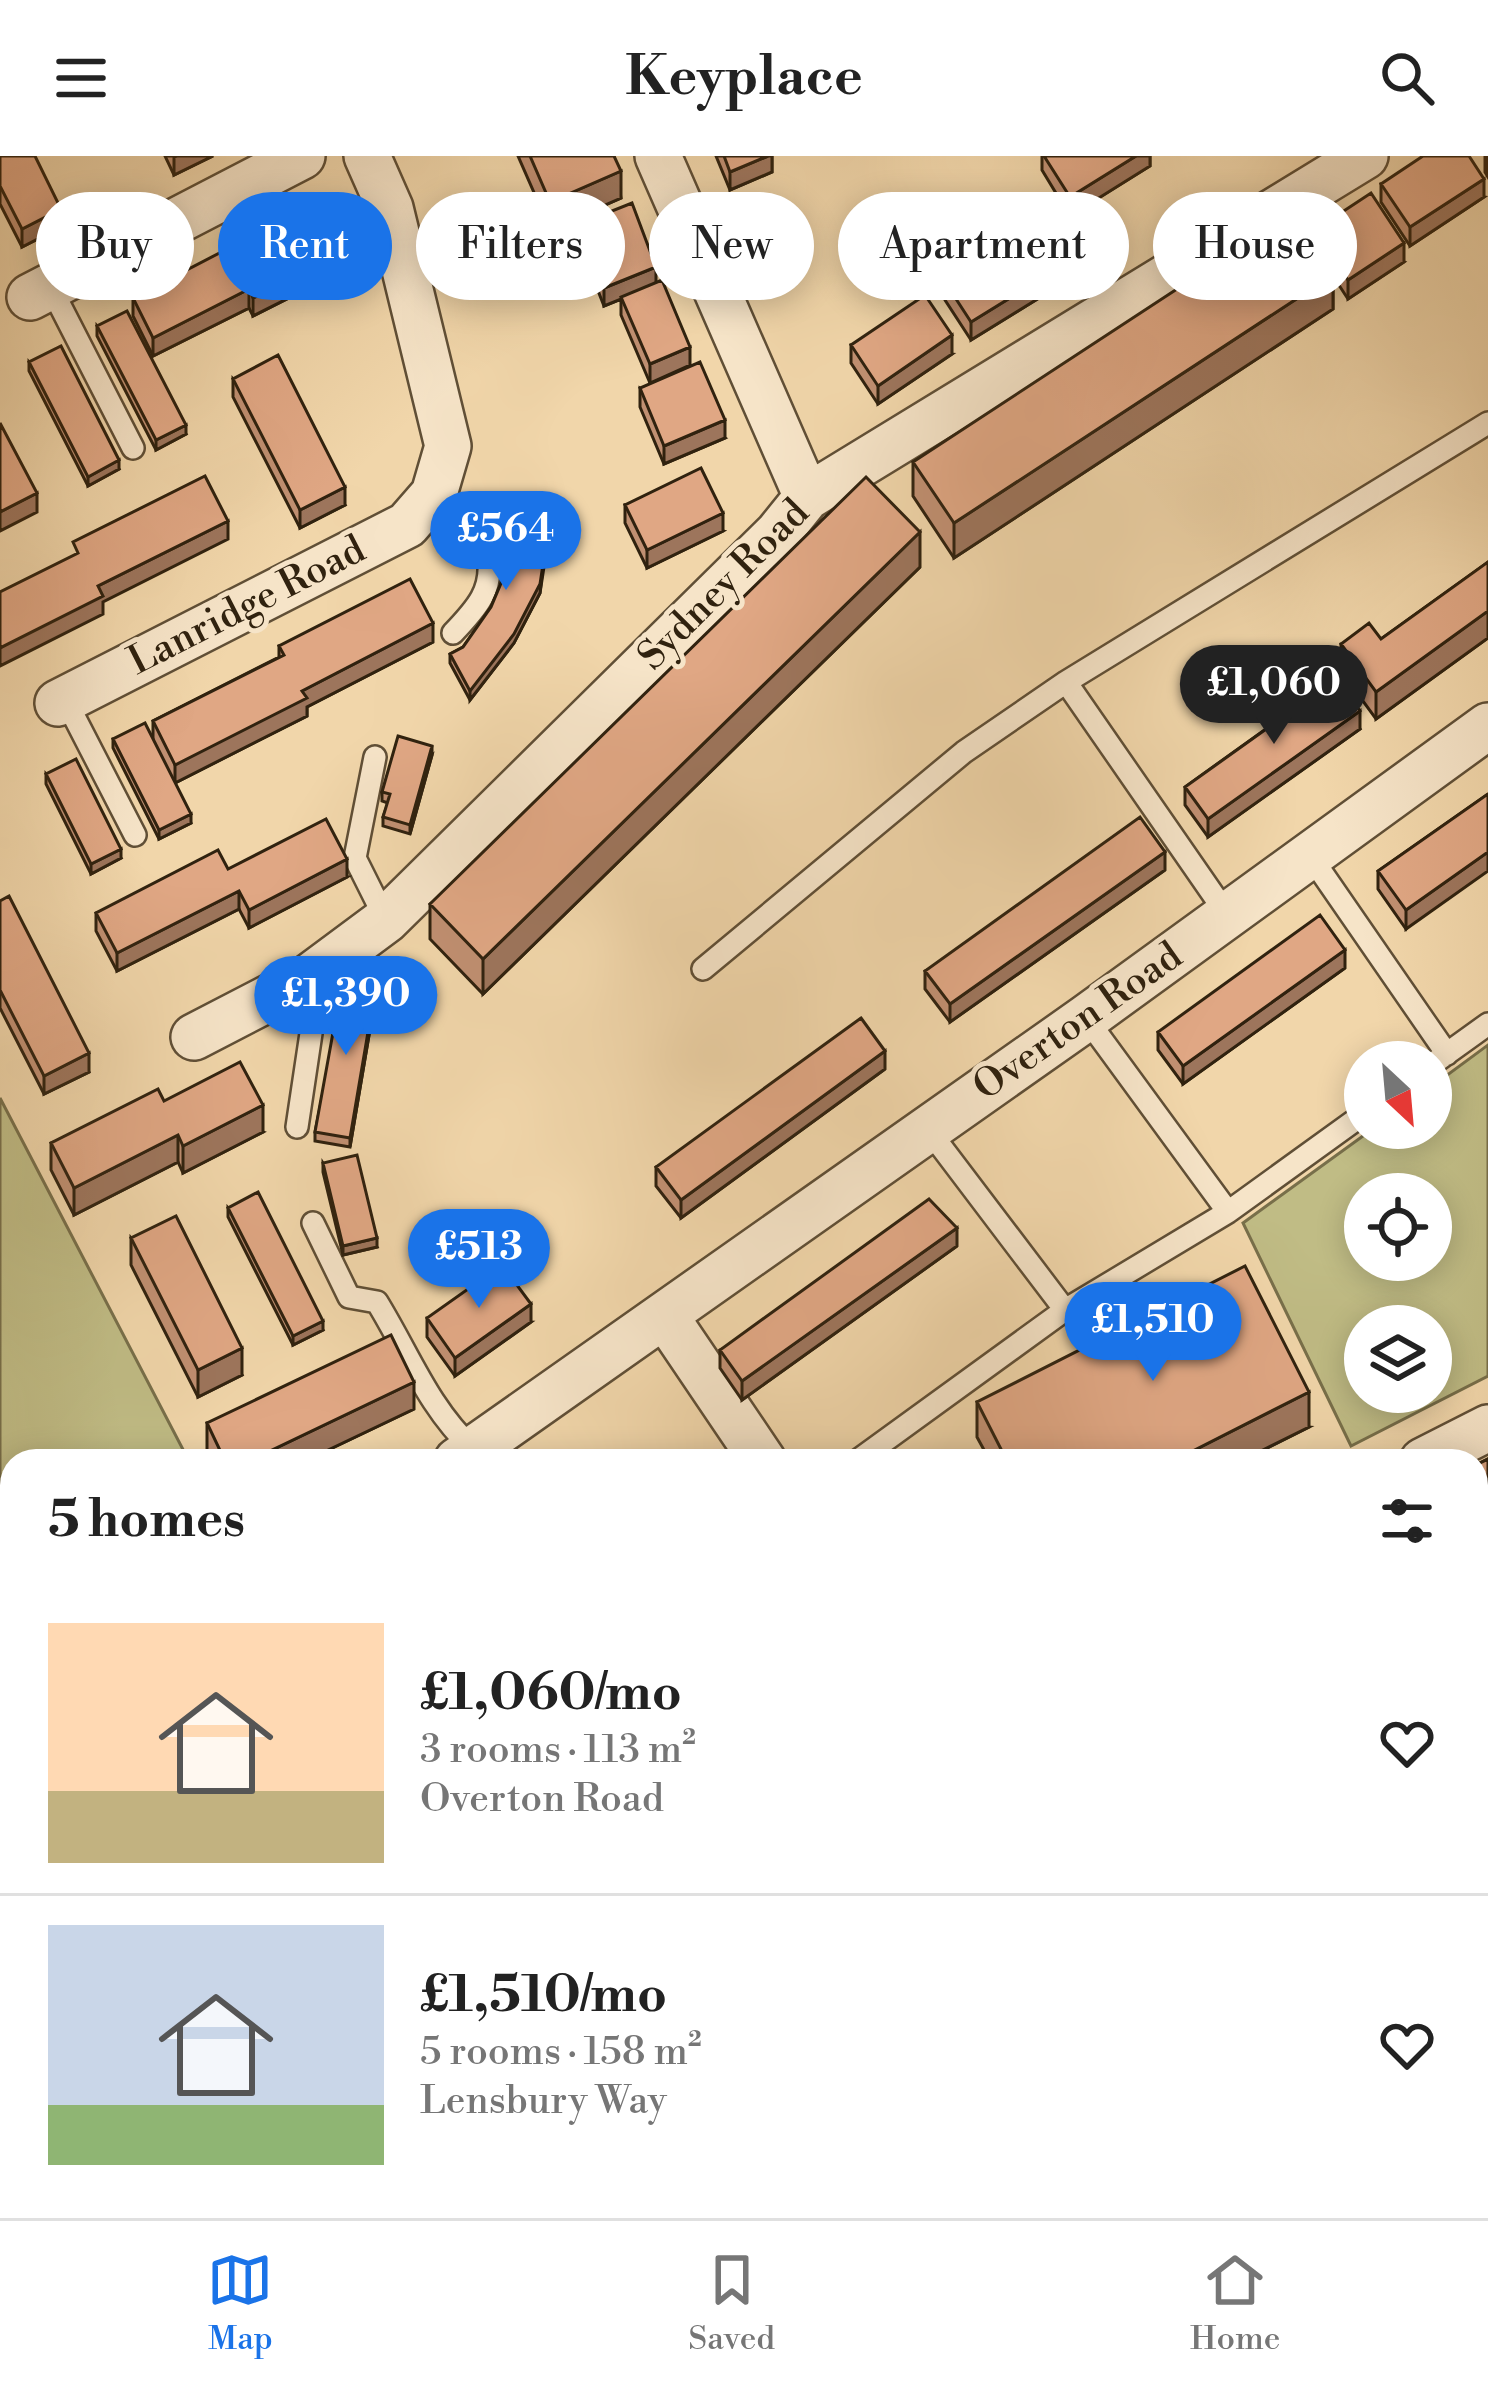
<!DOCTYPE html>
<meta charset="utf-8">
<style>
body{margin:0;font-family:"Libre Bodoni",serif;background:#f2f2f2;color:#222;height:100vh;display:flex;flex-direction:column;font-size:45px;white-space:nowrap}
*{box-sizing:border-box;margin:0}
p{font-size:39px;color:#767676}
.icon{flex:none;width:66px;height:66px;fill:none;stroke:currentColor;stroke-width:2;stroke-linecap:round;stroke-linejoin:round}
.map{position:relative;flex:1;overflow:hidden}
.sheet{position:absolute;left:0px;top:1293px;width:1488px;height:771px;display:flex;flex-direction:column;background:#fff;border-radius:36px 36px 0 0;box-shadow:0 6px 30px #0003}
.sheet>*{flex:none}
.banner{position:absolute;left:36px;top:36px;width:1416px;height:108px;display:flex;gap:24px}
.needle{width:78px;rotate:154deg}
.controls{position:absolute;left:1344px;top:885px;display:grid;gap:24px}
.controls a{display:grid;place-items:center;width:108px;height:108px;border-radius:50%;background:#fff;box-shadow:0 6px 30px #0003;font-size:60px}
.price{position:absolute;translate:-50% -102px;padding:0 27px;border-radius:42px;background:#1a73e8;color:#fff;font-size:39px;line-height:78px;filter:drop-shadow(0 3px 6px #0008)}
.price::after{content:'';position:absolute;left:50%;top:72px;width:36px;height:27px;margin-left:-18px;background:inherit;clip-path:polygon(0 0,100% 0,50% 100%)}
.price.active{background:#222;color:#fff}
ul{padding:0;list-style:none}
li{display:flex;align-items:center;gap:36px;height:300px;padding:0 48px}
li+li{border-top:3px solid #e0e0e0}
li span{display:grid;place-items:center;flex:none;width:336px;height:240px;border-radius:0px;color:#555}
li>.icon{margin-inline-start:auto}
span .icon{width:144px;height:144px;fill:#fffc;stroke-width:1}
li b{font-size:51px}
h2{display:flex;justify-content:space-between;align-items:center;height:144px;padding:0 48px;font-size:51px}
.chip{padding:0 42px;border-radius:54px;background:#fff;box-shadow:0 6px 30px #0003;font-size:42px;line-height:108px}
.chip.active{background:#1a73e8;color:#fff}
header{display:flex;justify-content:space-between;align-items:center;height:156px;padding:0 48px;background:#fff;font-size:54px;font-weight:800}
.dock{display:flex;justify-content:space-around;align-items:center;height:168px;border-top:3px solid #e0e0e0;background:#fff;font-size:33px;color:#767676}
.dock a{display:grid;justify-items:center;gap:6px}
.dock .active{color:#1a73e8}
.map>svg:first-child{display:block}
.green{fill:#c0bc85;stroke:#786f4a;stroke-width:3;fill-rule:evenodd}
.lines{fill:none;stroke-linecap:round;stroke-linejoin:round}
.service-casing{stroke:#604f36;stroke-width:26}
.pedestrian-casing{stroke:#604f36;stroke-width:38}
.minor-casing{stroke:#604f36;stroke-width:50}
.service{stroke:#f6e4c8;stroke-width:21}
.pedestrian{stroke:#f6e4c8;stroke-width:33}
.minor{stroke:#f6e4c8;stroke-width:45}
.wall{fill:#c19072;stroke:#30220f;stroke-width:3}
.shaded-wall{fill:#9d755c;stroke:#30220f;stroke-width:3}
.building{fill:#e0a784;stroke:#30220f;stroke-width:3}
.labels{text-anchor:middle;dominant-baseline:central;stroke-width:10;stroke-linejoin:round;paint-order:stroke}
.street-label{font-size:39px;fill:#30220f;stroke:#f6e4c8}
</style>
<header><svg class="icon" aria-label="menu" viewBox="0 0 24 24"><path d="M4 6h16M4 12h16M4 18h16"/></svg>Keyplace<svg class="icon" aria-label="search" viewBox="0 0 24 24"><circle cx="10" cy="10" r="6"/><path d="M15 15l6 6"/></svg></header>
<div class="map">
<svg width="1488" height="2062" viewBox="0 0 1488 2062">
<rect width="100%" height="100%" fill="#f1d6aa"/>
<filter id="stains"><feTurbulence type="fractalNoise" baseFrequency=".00167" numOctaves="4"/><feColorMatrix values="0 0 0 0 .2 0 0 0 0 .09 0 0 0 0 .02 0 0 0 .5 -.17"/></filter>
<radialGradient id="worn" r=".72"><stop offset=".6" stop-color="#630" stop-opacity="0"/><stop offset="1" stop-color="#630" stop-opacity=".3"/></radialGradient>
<path class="green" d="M1488,889V1220L1351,1290L1243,1067L1374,972H1431V931ZM1431,1038V1104H1365V1038ZM1365,1170H1431V1236H1365Z
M0,942L189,1305H12V1647L0,1624Z
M1488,1756V1853L1476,1859V1762Z
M153,2052H579L584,2062H158Z"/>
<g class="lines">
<defs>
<path id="service" d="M50,130L133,292
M428,347L488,399C494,433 477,452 453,477
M1066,526L1228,760
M65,543L135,679
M375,601L355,702L386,764
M1311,701L1447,898
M703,813L964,596L1066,526L1488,267
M1086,862L1228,1056
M1431,909L1488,868
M297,971L313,864L308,822
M927,972L1065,1154
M313,1067L349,1141L377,1146C409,1198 428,1251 473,1293
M857,1305L1065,1154L1228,1056L1365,957"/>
<path id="pedestrian" d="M601,2052L606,2062"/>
<path id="minor" d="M658,0L807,341
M30,141L302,0
M58,547L407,369L434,338L448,290L390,52L367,0
M194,881L308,822L386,764L778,377L807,341L1365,0
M665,1160L763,1305
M457,1305L1086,862L1488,570
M1423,1305L1488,1272
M1476,2015L1488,2009
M1475,2052L1480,2062"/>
</defs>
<use href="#service" class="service-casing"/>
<use href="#pedestrian" class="pedestrian-casing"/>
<use href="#minor" class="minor-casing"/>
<use href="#service" class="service"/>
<use href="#pedestrian" class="pedestrian"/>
<use href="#minor" class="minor"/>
</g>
<path class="wall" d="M0,0L61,71L22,91L0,48Z
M165,0H213L174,19Z
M518,0H614L621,42L550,73Z
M716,0H772V16L730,34Z
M1042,0H1150V10L1071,59L1091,110L971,184L945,144V126L1065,52L1042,14Z
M1485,0H1488V21L1485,16Z
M1381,28L1484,41L1410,90L1381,46Z
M579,68L656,126L690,209L650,227L621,159V143L604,150L579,86Z
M1315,74L1404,106L1348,143L1333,120V153L954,402L913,340V306L1315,91Z
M233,101L352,110L253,160L249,152L153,200L133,160V142Z
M97,170L186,278L156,294L97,180Z
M851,189L952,198L878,248L851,207Z
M29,206L119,313L88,330L29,215Z
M233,223L345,349L300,372L233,241Z
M640,232L725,282L664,308L640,251Z
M625,349L723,375L647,412L625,367Z
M499,351L544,411L540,437L514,487L470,544L450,507V498L463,491L491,451L509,409L499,360Z
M1488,406V482L1376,563L1341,515V488L1381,483Z
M920,411L483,838L430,783V748Z
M433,486L307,551V560L175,627L191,667L159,683L113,592V583H153V565L279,501V490Z
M1316,528L1360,573L1208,681L1185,649V631L1316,537Z
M432,599L410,678L383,670V661L388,647L382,645V636Z
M46,618L121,702L91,718L46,628Z
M1488,638L1406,773L1378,733V715Z
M228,713L347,721L249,772L239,753L117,815L96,775V757Z
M1165,714L950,866L925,833V815Z
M0,745L89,916L44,938L0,852Z
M1345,812L1183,928L1158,894V876Z
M338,832L376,838L350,991L315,985V976L341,847L338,841Z
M885,913L681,1062L656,1030V1011Z
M164,945L263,976L183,1017L178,1006L74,1059L51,1014V987Z
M323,1007L377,1091L343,1099L323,1016Z
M228,1052L323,1174L293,1189L228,1061Z
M131,1082L242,1219L198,1241L131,1109Z
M957,1090L742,1244L720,1212V1194Z
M427,1162L531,1166L455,1220L427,1181Z
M977,1246L1309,1271L1241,1305H990L977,1281Z
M414,1253L305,1305H213L207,1293V1267Z
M1488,1303V1431L1484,1422V1412L1476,1399V1309Z
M1488,1652V1694L1478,1676V1657Z
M0,1760L12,1784V2023L0,1999Z
M27,2052H147L150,2062H32Z
M1033,2052H1111L1116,2062H1038Z
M1373,2052H1452L1456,2062H1380Z"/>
<path class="shaded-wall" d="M177,0H213L174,19V1Z
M768,0H772V16L730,34V16Z
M1136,0H1150V10L1070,60V41Z
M621,15V42L550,73V46Z
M1484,23V41L1410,90V71Z
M61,53V71L22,91V73Z
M1404,87V106L1348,143V124Z
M352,92V110L253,160V142Z
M1091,92V110L971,184V166Z
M656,111V129L604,150V132Z
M1333,119V153L954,402V367Z
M249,133V152L153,200V182Z
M952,179V198L878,248V230Z
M690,191V209L650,227V208Z
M725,264V282L664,308V290Z
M186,269V278L156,294V284Z
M119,304V313L88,330V321Z
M345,331V349L300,372V354Z
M37,337V356L0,375V356Z
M723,357V375L647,412V394Z
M228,365V383L103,446V458L0,510V492L98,430Z
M920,376V411L483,838V803Z
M544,402L540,437L514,487L470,544V535Z
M1488,455V482L1376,563V536Z
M433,467V486L307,551V560L175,627V609L302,535Z
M1360,555V573L1208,681V663Z
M432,590V599L410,678V669Z
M191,658V667L159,683V674Z
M121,693V702L91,718V708Z
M1165,696V714L950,866V848Z
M1488,696V715L1406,773V754Z
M347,703V721L249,772V754Z
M239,735V753L117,815V797Z
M1345,794V812L1183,928V910Z
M376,829V838L350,991V982Z
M885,895V913L681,1062V1044Z
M89,897V916L44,938V920Z
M263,949V976L183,1017V990Z
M178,979V1006L74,1059V1032Z
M957,1072V1090L742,1244V1225Z
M377,1082V1091L343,1099V1090Z
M531,1148V1166L455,1220V1202Z
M323,1165V1174L293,1189V1180Z
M242,1192V1219L198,1241V1214Z
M414,1226V1253L305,1305H249Z
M1309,1236V1271L1241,1305H1173Z
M1488,1957V1984L1476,1990V1963Z
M1300,2052H1307V2062H1280Z"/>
<path class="building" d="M0,0H35L61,53L22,73L0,30Z
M530,0H614L621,15L550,46Z
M724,0H768L730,16Z
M1044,0H1136L1070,41Z
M1423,0H1469L1484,23L1410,71L1381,28Z
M1371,37L1404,87L1348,124L1315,74Z
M632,47L656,111L604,132L579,68Z
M332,51L352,92L253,142L249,133L153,182L133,142L229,92L233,101Z
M1066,51L1091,92L971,166L945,126Z
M1293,57L1333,119L954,367L913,306Z
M662,124L690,191L650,208L621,141Z
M925,139L952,179L878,230L851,189Z
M127,155L186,269L156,284L97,170Z
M61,190L119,304L88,321L29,206Z
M278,199L345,331L300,354L233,223Z
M700,206L725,264L664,290L640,232Z
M0,267L37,337L0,356Z
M701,312L723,357L647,394L625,349Z
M205,320L228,365L98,430L103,440L0,492V436L78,397L73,386Z
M866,321L920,376L483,803L430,748Z
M533,343L544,402L540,428L514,478L470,535L450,498L463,491L491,451L510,406L499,351Z
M1488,406V455L1376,536L1341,488L1369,467L1381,483Z
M410,423L433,467L302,535L307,542L175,609L153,565L284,499L279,490Z
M1332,516L1360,555L1208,663L1185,631L1321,534L1316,528Z
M145,567L191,658L159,674L113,583Z
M398,580L432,590L410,669L383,661L390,638L382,636Z
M76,603L121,693L91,708L46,618Z
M1488,638V696L1406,754L1378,715Z
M1140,661L1165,696L950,848L925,815Z
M326,663L347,703L249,754L239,735L117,797L96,757L218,694L228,713Z
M9,740L89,897L44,920L0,834V745Z
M1320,759L1345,794L1183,910L1158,876Z
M368,816L376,829L350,982L315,976L338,849L345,845L338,832Z
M861,862L885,895L681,1044L656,1011Z
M240,906L263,949L183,990L178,979L74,1032L51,987L158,933L164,945Z
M357,999L377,1082L343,1090L323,1007Z
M258,1036L323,1165L293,1180L228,1052Z
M929,1043L957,1072L742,1225L720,1194Z
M176,1060L242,1192L198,1214L131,1082Z
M502,1109L531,1148L455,1202L427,1162Z
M1245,1110L1309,1236L1173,1305H1007L977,1246Z
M391,1179L414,1226L249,1305H225L207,1267Z
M1488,1303V1400L1476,1381V1309Z
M1488,1652V1676L1478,1657Z
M0,1760L12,1784V1976L0,1952Z
M1488,1888V1957L1476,1963V1894Z
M51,2052H147L150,2058L141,2062H56Z
M701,2052H757L762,2062H682Z
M1047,2052H1111L1116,2062H1052Z
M1175,2052H1300L1280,2062H1180Z
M1385,2052H1452L1456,2062H1392Z"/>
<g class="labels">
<g class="street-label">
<text transform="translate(724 429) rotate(-45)">Sydney Road</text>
<text transform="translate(247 450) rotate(-27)">Lanridge Road</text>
<text transform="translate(1078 866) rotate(-35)">Overton Road</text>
</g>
</g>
<rect width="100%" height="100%" filter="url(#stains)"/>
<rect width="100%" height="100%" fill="url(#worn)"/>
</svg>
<div class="controls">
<a><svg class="needle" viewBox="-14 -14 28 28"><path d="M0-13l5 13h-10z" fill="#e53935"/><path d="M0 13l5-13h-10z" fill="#767676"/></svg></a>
<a><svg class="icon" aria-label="locate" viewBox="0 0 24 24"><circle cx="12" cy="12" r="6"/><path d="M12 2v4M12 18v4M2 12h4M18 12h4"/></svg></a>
<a><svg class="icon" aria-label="layers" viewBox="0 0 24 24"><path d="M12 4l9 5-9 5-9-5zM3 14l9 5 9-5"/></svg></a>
</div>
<b class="price" style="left:506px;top:437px">£564</b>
<b class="price active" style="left:1274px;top:591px">£1,060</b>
<b class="price" style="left:346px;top:902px">£1,390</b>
<b class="price" style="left:479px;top:1155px">£513</b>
<b class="price" style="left:1153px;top:1228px">£1,510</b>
<div class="banner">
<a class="chip">Buy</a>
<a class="chip active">Rent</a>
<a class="chip">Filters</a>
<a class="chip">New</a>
<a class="chip">Apartment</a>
<a class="chip">House</a>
</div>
<section class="sheet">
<h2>5 homes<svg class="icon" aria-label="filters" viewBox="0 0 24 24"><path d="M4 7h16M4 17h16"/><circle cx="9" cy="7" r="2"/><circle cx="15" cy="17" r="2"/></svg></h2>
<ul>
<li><span style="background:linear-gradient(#ffd9b3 70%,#c2b280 0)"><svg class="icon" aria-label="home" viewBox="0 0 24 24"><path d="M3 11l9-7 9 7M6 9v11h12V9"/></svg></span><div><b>£1,060/mo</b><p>3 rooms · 113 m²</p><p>Overton Road</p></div><svg class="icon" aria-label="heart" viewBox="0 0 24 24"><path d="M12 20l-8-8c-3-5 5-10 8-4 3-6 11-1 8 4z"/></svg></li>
<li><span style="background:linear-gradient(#c9d6e8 75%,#8fb573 0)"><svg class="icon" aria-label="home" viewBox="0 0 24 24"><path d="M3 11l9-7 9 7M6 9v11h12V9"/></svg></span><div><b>£1,510/mo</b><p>5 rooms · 158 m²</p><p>Lensbury Way</p></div><svg class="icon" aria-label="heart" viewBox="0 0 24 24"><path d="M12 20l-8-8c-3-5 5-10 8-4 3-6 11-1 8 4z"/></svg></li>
</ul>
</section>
</div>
<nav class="dock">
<a class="active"><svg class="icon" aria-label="map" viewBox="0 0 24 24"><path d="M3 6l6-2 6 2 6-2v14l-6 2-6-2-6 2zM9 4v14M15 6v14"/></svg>Map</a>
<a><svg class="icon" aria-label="saved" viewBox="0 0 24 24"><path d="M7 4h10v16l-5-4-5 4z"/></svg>Saved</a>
<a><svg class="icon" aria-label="home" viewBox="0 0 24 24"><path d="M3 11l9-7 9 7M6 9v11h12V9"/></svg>Home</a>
</nav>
